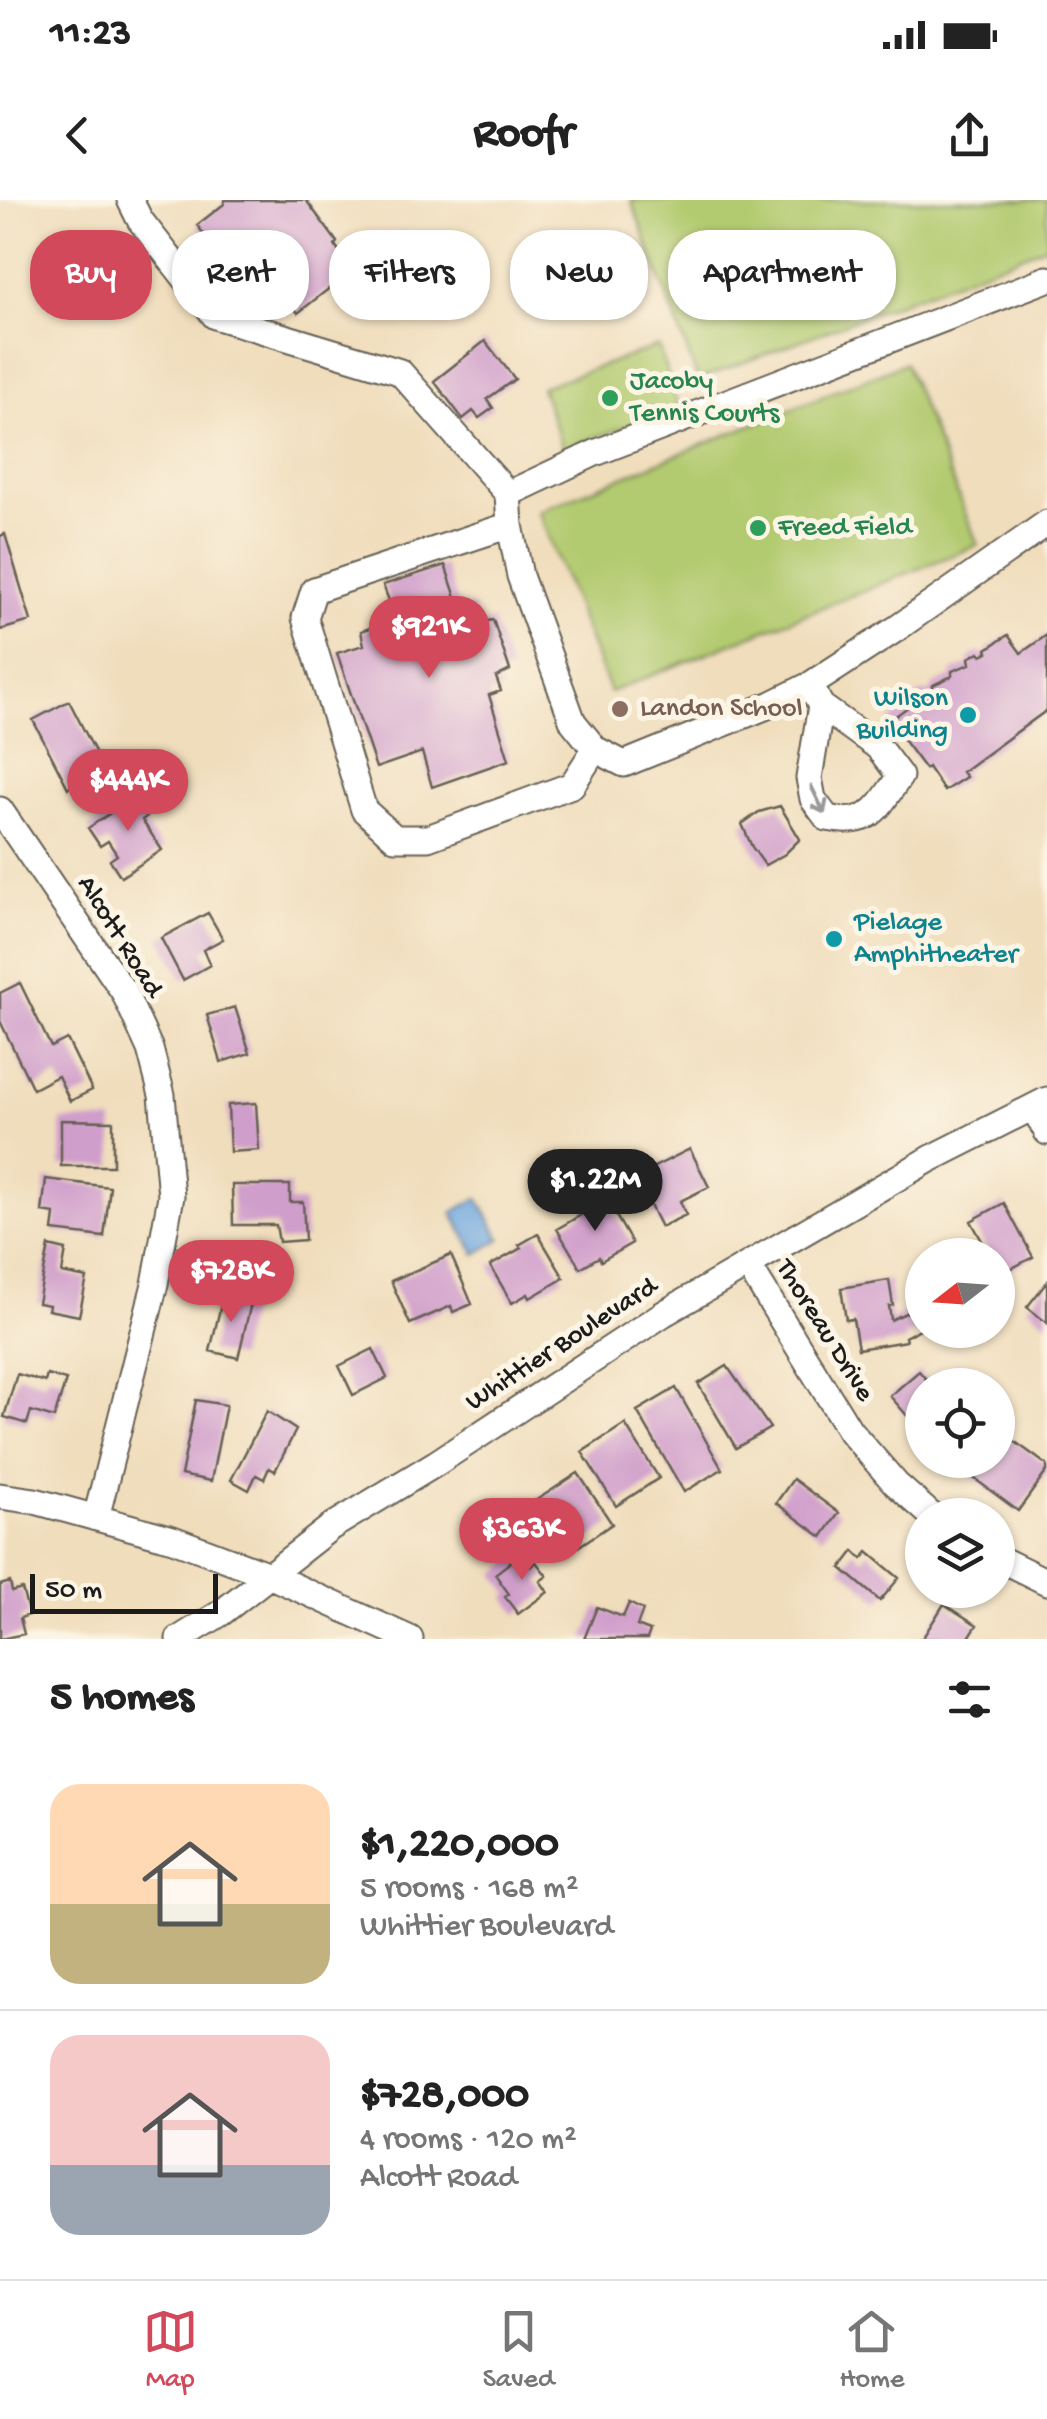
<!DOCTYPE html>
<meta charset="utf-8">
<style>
body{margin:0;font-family:"Gochi Hand",sans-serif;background:#f6f6f6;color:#222;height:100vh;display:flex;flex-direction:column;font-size:38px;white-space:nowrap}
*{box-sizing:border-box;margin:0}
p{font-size:32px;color:#767676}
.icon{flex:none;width:55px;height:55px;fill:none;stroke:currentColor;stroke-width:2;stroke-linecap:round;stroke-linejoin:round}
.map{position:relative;height:1439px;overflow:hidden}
.sheet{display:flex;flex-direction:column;background:#fff;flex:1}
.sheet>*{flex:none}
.top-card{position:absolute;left:30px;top:30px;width:988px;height:90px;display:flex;gap:20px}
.needle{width:65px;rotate:253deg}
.fabs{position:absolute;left:905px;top:1038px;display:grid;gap:20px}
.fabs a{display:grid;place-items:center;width:110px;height:110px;border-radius:50%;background:#fff;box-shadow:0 2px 8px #0004;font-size:50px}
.scale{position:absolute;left:30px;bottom:25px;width:188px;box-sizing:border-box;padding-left:10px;border:5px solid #1c1c1c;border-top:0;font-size:28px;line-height:35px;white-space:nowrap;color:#1c1c1c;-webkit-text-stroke:8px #fcf5e5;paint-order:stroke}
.price{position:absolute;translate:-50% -85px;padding:0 22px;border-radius:35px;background:#d1495b;color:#fff;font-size:32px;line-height:65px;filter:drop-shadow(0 2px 5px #0008)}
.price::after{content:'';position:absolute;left:50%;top:60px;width:30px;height:22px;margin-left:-15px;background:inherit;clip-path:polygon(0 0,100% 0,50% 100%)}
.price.current{background:#222;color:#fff}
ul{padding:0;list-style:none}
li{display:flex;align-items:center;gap:30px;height:250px;padding:0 50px}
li+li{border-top:2px solid #e0e0e0}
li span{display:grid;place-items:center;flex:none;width:280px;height:200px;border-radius:30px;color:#555}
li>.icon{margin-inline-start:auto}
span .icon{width:120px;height:120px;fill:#fffc;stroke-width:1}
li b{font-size:42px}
h2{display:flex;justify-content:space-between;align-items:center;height:120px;padding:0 50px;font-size:42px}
.tag{padding:0 35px;border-radius:40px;background:#fff;box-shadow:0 2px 8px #0004;font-size:35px;line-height:90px}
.tag.current{background:#d1495b;color:#fff}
.status{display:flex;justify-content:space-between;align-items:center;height:70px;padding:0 50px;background:#fff;direction:ltr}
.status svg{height:28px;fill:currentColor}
header{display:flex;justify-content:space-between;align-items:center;height:130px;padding:0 50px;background:#fff;font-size:45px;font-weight:700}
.menu{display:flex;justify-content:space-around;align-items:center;height:140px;border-top:2px solid #e0e0e0;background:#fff;font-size:28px;color:#767676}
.menu a{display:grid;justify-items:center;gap:5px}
.menu .current{color:#d1495b}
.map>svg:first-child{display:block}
.green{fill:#b2ca6f;stroke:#677346;stroke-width:2.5}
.water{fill:#71a8df;stroke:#46627e;stroke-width:2.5}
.building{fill:#d09ecb}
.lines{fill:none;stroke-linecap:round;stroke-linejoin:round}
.minor-casing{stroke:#666054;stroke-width:29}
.minor{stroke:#fff;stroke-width:25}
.oneway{stroke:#999}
.leisure-dot{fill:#2e9e5b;stroke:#fcf5e5;stroke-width:4}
.education-dot{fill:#8d6e63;stroke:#fcf5e5;stroke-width:4}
.culture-dot{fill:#0f9aa8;stroke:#fcf5e5;stroke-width:4}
.labels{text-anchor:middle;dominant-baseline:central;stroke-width:10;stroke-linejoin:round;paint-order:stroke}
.leisure-label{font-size:28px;fill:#27864d;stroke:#fcf5e5;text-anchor:start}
.culture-label{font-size:28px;fill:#0d838f;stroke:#fcf5e5;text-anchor:end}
.education-label{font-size:28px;fill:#785e54;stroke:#fcf5e5;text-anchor:start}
.street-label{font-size:28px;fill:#1c1c1c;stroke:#fcf5e5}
</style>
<div class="status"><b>11:23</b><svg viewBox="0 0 49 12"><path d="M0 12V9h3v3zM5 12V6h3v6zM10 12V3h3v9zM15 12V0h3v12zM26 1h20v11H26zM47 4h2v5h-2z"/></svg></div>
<header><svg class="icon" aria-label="back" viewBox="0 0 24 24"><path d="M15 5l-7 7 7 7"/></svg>Roofr<svg class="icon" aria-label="share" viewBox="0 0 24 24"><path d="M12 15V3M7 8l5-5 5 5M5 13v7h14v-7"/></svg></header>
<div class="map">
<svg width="1047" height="1439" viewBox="0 0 1047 1439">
<rect width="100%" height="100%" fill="#fcf5e5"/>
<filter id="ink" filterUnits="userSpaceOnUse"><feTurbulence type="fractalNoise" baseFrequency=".01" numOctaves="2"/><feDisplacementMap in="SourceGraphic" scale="20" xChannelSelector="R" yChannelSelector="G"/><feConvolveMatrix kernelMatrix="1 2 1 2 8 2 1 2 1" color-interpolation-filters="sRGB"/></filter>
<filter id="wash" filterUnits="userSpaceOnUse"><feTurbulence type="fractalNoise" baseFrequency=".0048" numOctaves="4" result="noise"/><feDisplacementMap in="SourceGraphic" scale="40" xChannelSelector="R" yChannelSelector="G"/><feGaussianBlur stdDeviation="2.25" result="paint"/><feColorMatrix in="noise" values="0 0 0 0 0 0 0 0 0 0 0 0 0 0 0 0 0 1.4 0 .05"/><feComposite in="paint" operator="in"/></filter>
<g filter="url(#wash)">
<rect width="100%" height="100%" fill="#f0ddbc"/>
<path class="green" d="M631,0H1047V46L698,180Z
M658,146L679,208L563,249L541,187Z
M905,163L978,345L610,492L538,311Z"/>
<path class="water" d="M478,998L501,1039L476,1054L452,1013Z"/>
<g id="blocks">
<path class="building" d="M225,0H306L337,42L335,45L349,66L342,71L345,76L298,113L262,65L239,81L197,25L224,4Z
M537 60a11 11 0 1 1 22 0a11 11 0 1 1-22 0Z
M485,141L515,179L487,199L493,208L479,218L473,211L463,219L434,181Z
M5,334L31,421L0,430V336Z
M445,365L460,409L471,406L474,408L478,423L493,420L510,470L496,477L501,491L489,495L509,560L432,587L422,552L376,568L337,453L364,445L361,431L384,423L389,436L401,432L383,385Z
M1008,435L1021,453L1047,435V510L962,572L966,577L944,591L928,567L925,569L889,521L913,503L915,497L923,492L928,493L932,490L933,485L952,476V471L970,464L969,458L979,452L982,455L988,452L987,449Z
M69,501L104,569L68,588L33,520Z
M145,590L158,609L142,620L162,650L121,677L110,660L117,655L108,641L100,646L88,628Z
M780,606L800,639L785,654L765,665L752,647L742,624L759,612Z
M208,713L223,739L203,750L210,765L183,780L161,738Z
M20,783L51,847L67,839L92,890L70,901L58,876L33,889L0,821V793Z
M235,807L250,853L221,862L207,815Z
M256,903L259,950L230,952L228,905Z
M61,920L113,921V966H61Z
M690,949L709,987L680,1001L686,1015L661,1027L630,966L643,960L648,970Z
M46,979L110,987L104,1037L53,1031L55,1014L42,1012Z
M232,985H290V1002H303L305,1040L279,1042L276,1025H233Z
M605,997L632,1043L601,1061L599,1057L580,1068L557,1029L586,1012L584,1009Z
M1004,1003L1033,1057L1001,1074L998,1068V1055H990L971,1021Z
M538,1034L564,1078L530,1098L528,1094L512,1103L490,1066L521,1048L519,1045Z
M49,1046L66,1050L62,1073L87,1078L79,1116L48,1110L49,1105L38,1103Z
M451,1055L472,1104L453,1112L451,1106L410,1124L391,1081Z
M889,1080L893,1105L889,1106L891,1120L912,1110L922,1128L905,1137L906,1141L858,1149L853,1119L846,1120L841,1088Z
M1047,1082V1123L1027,1107Z
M224,1092L252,1099L238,1158L210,1151Z
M373,1149L387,1178L353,1195L339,1166Z
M727,1166L770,1228L736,1248L698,1184Z
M919,1171L931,1185H922V1234L917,1227L915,1229L908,1221L910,1219L890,1196Z
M17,1174L45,1182L47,1175L66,1180L54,1218L31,1211L27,1224L4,1217Z
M676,1188L722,1269L684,1292L637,1211Z
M196,1200L226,1205L211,1281L181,1275Z
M267,1211L296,1230L275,1271L269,1268L264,1279L256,1275L249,1290L231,1280Z
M625,1224L659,1278L616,1306L582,1252Z
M1003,1233L1047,1265V1271L1018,1311L971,1276L983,1260H998V1241Z
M578,1273L612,1324L569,1353L535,1301Z
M793,1279L839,1313L822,1337L776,1303Z
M854,1351L862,1359L868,1352L899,1378L880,1401L841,1368Z
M521,1354L530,1367L536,1362L547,1376L540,1381L548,1392L518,1414L505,1397L509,1394L495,1374Z
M10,1382L12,1392L22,1389L29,1415L20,1418L24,1434L0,1439V1385Z
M629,1403L643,1410L637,1426L650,1431L647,1439H584L597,1407L623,1417Z
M944,1404L977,1425L968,1439H922Z"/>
</g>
</g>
<g filter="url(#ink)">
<use href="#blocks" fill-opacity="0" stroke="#666054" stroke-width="2.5"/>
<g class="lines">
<defs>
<path id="minor" d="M130,0L140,20L215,116L400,172L508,294L510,325L520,376L573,522L595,549L624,564L772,504L810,485L896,429L1047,323
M508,294L595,253L1047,79
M510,325L314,390L305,418L364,610L395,638H428L572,585L595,549
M810,485L821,506L878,547L900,576C877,609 871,627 827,618L813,599L809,578L821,506
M0,610L124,792L150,849L162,895L171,996L155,1084L96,1318
M1033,907L1047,932
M748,1065L850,1231L896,1284L931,1315
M0,1296L35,1301L173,1339L269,1375L410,1439
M998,1358L1047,1382
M179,1439L221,1413L331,1327L435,1264L663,1114L930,959L1047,900"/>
</defs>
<use href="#minor" class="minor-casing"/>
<use href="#minor" class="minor"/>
</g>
<defs><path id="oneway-shaft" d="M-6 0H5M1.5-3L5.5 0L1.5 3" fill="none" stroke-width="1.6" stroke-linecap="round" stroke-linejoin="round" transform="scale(2.5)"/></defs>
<use class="oneway" href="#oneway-shaft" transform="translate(818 600) rotate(64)"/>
</g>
<g class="leisure-dot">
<circle cx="610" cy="198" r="10"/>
<circle cx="758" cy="328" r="10"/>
</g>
<circle class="education-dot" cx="620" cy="509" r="10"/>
<g class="culture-dot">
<circle cx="968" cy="515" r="10"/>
<circle cx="834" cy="739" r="10"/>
</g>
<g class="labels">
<g class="leisure-label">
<text x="630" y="182">Jacoby<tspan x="630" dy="32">Tennis Courts</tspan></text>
<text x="778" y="328">Freed Field</text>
</g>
<g class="culture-label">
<text x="948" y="499">Wilson<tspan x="948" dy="32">Building</tspan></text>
<text x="854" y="723" text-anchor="start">Pielage<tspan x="854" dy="32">Amphitheater</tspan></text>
</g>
<g class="education-label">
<text x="640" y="509">Landon School</text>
</g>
<g class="street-label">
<text transform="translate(119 737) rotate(58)">Alcott Road</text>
<text transform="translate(824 1131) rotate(58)">Thoreau Drive</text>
<text transform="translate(562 1145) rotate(-33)">Whittier Boulevard</text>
</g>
</g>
</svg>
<div class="fabs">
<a><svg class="needle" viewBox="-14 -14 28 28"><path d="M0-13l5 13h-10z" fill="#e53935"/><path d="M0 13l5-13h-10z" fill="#767676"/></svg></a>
<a><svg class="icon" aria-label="locate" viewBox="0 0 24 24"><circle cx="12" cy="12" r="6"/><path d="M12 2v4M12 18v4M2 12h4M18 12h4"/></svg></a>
<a><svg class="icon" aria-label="layers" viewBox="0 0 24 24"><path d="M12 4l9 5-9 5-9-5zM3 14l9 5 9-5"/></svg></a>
</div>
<div class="scale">50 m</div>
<b class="price" style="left:429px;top:481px">$921K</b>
<b class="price" style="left:128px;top:634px">$444K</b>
<b class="price current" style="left:595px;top:1034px">$1.22M</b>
<b class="price" style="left:231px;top:1125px">$728K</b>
<b class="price" style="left:522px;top:1383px">$363K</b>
<div class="top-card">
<a class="tag current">Buy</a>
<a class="tag">Rent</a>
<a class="tag">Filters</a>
<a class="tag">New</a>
<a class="tag">Apartment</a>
</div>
</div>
<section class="sheet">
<h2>5 homes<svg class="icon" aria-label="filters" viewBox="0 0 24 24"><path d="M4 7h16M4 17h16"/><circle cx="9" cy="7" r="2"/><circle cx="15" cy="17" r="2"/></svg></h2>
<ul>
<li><span style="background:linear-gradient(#ffd9b3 60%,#c2b280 0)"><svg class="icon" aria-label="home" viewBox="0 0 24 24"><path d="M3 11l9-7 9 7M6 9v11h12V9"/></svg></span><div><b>$1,220,000</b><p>5 rooms · 168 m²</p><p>Whittier Boulevard</p></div></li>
<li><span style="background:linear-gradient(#f6c9c9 65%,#9aa5b1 0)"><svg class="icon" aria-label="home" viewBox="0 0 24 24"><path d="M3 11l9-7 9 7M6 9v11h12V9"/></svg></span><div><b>$728,000</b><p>4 rooms · 120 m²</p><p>Alcott Road</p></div></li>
</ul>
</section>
<nav class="menu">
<a class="current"><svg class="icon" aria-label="map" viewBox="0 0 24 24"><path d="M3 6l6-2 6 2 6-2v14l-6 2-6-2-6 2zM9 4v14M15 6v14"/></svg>Map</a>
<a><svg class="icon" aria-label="saved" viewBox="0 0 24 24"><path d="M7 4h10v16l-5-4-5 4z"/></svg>Saved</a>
<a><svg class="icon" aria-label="home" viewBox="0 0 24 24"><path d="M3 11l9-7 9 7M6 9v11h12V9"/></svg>Home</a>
</nav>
